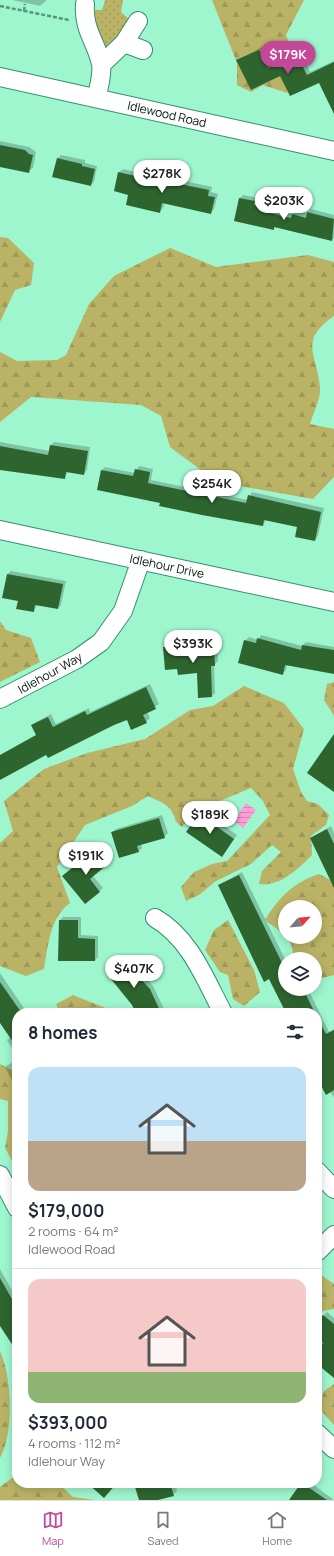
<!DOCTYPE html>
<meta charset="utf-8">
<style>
body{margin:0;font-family:Manrope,sans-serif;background:#f2f2f3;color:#1f2937;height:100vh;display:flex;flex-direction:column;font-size:15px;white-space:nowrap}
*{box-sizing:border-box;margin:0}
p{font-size:13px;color:#747a83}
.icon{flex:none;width:22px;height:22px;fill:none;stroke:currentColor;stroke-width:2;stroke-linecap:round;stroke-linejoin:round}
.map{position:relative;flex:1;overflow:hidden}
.panel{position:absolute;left:12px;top:1008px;width:310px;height:480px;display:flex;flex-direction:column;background:#fff;border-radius:16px;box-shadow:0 2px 10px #0003}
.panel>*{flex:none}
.needle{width:26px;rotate:63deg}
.buttons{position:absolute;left:278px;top:900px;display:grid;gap:8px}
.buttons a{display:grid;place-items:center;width:44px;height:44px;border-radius:50%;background:#fff;box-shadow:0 2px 10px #0003;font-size:20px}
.price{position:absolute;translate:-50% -34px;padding:0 9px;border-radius:14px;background:#fff;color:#222;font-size:13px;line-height:26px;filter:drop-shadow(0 1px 2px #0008)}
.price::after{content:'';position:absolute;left:50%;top:24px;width:12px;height:9px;margin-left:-6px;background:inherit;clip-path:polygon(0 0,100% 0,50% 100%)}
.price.active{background:#c34898;color:#fff}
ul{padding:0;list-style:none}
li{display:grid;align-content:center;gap:8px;height:212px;padding:0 16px}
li+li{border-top:1px solid #e0e1e3}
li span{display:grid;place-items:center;height:124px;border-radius:12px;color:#555}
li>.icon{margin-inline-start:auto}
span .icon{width:72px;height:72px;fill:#fffc;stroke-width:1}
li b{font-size:17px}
h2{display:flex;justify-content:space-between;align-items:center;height:48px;padding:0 16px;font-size:17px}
.tab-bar{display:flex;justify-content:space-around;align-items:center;height:56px;border-top:1px solid #e0e1e3;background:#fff;font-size:11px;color:#747a83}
.tab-bar a{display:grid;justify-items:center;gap:2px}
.tab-bar .active{color:#c34898}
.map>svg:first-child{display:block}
.grass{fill:url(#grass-dots)}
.forest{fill:url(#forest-firs);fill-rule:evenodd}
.water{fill:url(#water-rules)}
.shadow{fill:#0003}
.building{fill:#2e652f}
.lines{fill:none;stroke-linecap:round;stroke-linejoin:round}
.minor-casing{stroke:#348f6c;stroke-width:20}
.path{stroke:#59957a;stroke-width:2.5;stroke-dasharray:4 2;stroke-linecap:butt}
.minor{stroke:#fff;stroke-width:18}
.labels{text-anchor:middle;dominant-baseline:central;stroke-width:4;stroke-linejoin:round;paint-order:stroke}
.street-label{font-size:12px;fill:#00170c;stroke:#fff}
</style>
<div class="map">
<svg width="334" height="1500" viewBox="0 0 334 1500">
<defs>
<pattern id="grass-dots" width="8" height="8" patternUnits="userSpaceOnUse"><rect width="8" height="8" fill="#bab366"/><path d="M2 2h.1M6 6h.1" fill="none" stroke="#9e9957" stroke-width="1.8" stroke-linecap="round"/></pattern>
<pattern id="forest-firs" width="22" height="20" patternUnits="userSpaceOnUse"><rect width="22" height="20" fill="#bab366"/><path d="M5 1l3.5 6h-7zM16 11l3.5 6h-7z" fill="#9e9957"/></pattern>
<pattern id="water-rules" width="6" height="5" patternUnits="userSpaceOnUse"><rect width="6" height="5" fill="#fe9dd7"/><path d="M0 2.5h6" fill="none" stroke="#d886b7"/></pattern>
</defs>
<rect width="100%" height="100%" fill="#9ef6ce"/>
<path class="grass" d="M105,0H123L121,12L130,20L112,47L104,49L101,46L91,10H102Z"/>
<path class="forest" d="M212,0H306H304L286,35L297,65L287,93L263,85L251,92L237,85V63Z
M0,237L8,238L34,263L31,285L15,290L0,322Z
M170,248L216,267L308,255L334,262V316C298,341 317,353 320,388C321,398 313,414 310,424L334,429V477L313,499L217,482L170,447L161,416L141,405L31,397L0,422V352L17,361L57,360L66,355L89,304L114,276Z
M0,621L6,630L31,638L40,662L0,682Z
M334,682V716L324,700L327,684Z
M244,686L284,703L304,729L293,769L301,792L307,801L318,804L329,815L326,825L311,836L312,855C298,869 280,887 259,884L262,871L281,852L272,845L251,864L216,881L199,895L186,901L181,887L194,872L212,864L227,861L270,815L263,801L251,788L193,812L182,827L176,822C172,805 163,803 148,796L132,806L85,825L57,867L70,903C50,917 48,946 44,969L26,976L0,966V843L13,831L4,801L44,769L87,753L145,739L190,710L213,706Z
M319,874L334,882V975L315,980V959H296C292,954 293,949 291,944C286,934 273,926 265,920C279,897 293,883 319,874ZM285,907H315V937H285Z
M228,920L254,970L260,992L244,1006L233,999L228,975L220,972L205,950L214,930Z
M73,995L108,1009L112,1013H60L56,1004Z
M0,1064L17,1073V1170L5,1148L8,1131V1101L0,1099Z
M321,1275L334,1284V1309L323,1311L317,1316V1278Z
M0,1351C12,1377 14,1433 0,1458Z
M334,1384V1425L318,1407L324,1391Z
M17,1474V1483H58L73,1497L95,1500H0V1487Z"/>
<path class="water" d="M246,803L256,810L243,828L234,821Z"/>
<path class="shadow" d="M12,0H47L40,6Z
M262,47L271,66L301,52L310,72L334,61V97L320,81L281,75L238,60Z
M0,141L29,147L36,152L33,168L29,171L0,166Z
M61,155L85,160V163L97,166L94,182L90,185L53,176L58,158Z
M123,169L183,183L185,181L212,187L211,192L218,194L214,209L211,213L165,202L163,208L160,211L129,194L115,191L119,172Z
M243,195L258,198L257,202L270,205L269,209L293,215L296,211L308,214L311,209L334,215V238L332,240L276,227L273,229L235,220L240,198Z
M0,442L50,451V446L54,442L90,447L87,470L84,474L68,472L64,478L0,469Z
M139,466L153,469L151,480L248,500L252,492L324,508L318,536L315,540L298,526L266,520L263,525L161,502L102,470L105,467L135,473Z
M11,571L66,581L61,605L58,608L38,604L33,611L19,600L3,597L8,574Z
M261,635L302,646L306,642L334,647V672L287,664L286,670L282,674L245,641L249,637L258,640Z
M217,641L218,661L214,665L215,693L212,696L198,672L178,668L164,648L168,644Z
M150,684L159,704L147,712L150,718L146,722L127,719L47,754L0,778V756L41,734L32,725L36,722L51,714L56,724L89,708L90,712Z
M203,811L237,835L225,852L188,832Z
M162,815L168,833L164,837L141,844L142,848L139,851L112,833L116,829Z
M331,826L334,833V877L311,838Z
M100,846L111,860L93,876L103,888L85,903L67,873Z
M242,872L285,959V989H308L329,1032L334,1029V1097L317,1076V1013H287L219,885Z
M63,917H81V935L98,936V957L95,960L60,920Z
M127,957L153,986L166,1013H137L111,970Z
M0,973L24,1008L21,1010L22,1013H17V1057L7,1040L11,1037L0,1021Z
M17,1059V1085L15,1086L5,1067Z
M0,1269L17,1299V1351L0,1324Z
M327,1312L334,1318V1376L317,1363V1352L324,1343L317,1336V1324Z
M147,1483L139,1485V1487L154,1483H175L177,1491L173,1495L154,1500H140L136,1487L140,1484Z
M302,1483H311L334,1500H290Z"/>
<path class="building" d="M259,50L268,68L297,55L307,75L334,62V114L319,83L290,96L280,76L251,90L236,60Z
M0,145L25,150L29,154L33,155L29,173L0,167Z
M57,158L82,164V166L95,169L91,186L52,177Z
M118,172L180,186V184L209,190L208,196L215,197L211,214L162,203L160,213L126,205L128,195L114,191Z
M239,198L255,201L254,205L267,209L266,212L291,218L292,214L306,218L307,212L334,219L332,241L274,227V230L234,221Z
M50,445L88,451L84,475L66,472L65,479L0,470V446L48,455Z
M135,469L150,472L148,483L246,503L248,495L321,512L315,541L295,537L297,527L264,520L263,526L202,515L159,506L160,503L97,490L101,470L133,476Z
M7,574L63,584L58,609L35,605L34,612L16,609L18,601L2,598Z
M257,638L301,650L302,645L334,650V674L285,665L283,675L238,663L244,640L256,643Z
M214,644L215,666H211L212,697L198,698L197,673L178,675L177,669L165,670L163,647Z
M146,687L156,709L143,715L147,723L131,730L127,720L114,725L48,758L46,755L0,780V755L36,735L31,725L48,717L53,727L85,711L87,715Z
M334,734V792L307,773Z
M199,814L234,839L222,857L186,832Z
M159,818L165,838L137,846L139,852L119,858L111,832Z
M327,829L334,844V888L310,838Z
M96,849L108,864L90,879L100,892L85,904L62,876Z
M239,875L285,969V989H303L315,1013H286L269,979L264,982L218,885Z
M59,920H78V938L95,939V961H58Z
M123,960L150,989L161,1013H136L132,1005L107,974Z
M0,982L21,1012L17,1013V1048L0,1023Z
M317,1017L326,1034L334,1030V1090L326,1095L317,1078Z
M0,1278L17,1308V1352L0,1326Z
M323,1315L334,1324V1378L317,1364V1350L323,1343L317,1338V1322Z
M87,1483H117L104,1498Z
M150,1483H170L174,1496L158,1500H139L135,1487Z
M301,1483H302L327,1500H289Z"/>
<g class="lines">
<defs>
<path id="minor" d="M85,4C83,30 96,41 101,64C103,74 98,88 97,98
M124,43L143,50
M101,65L124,43L138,21
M0,77L334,151
M0,530L334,602
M0,699L77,659L101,642L123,611L141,560
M155,918C190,938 205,979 223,1013
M317,1171L334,1189
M0,1175L17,1208
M317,1252L334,1235
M317,1433L334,1449"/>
</defs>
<use href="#minor" class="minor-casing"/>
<path class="path" d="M0,6L69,20
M24,11L25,4"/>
<use href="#minor" class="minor"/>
</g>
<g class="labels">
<g class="street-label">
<text transform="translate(167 114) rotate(13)">Idlewood Road</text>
<text transform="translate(167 566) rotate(12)">Idlehour Drive</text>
<text transform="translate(50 673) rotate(-29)">Idlehour Way</text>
</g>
</g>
</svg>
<div class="buttons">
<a><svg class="needle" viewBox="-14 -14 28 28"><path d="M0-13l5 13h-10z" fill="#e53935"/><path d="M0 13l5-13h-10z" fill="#747a83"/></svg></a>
<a><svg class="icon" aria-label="layers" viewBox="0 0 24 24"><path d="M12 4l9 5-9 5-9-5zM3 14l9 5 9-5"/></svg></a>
</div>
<b class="price active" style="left:288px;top:75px">$179K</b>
<b class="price" style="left:162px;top:194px">$278K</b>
<b class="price" style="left:284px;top:221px">$203K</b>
<b class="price" style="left:212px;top:504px">$254K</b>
<b class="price" style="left:193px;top:664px">$393K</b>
<b class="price" style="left:210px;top:835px">$189K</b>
<b class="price" style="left:86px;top:876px">$191K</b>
<b class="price" style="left:134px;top:989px">$407K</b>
<section class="panel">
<h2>8 homes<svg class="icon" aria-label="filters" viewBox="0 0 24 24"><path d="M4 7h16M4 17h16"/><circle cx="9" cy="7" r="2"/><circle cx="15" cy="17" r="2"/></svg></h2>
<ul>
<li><span style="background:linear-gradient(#bfe0f5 60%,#b9a48a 0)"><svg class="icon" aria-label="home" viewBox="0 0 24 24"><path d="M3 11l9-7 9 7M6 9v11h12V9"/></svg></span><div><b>$179,000</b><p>2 rooms · 64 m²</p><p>Idlewood Road</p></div></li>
<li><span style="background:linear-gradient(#f6c9c9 75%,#8fb573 0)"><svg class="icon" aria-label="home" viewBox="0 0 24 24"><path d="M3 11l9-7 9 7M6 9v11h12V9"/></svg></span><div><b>$393,000</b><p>4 rooms · 112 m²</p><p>Idlehour Way</p></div></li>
</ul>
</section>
</div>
<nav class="tab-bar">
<a class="active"><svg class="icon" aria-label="map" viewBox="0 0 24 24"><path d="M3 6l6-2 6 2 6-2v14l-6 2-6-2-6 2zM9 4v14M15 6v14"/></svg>Map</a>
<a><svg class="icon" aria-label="saved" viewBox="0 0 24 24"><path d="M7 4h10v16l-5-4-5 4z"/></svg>Saved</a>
<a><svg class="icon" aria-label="home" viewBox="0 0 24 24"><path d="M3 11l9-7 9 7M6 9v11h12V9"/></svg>Home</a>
</nav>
